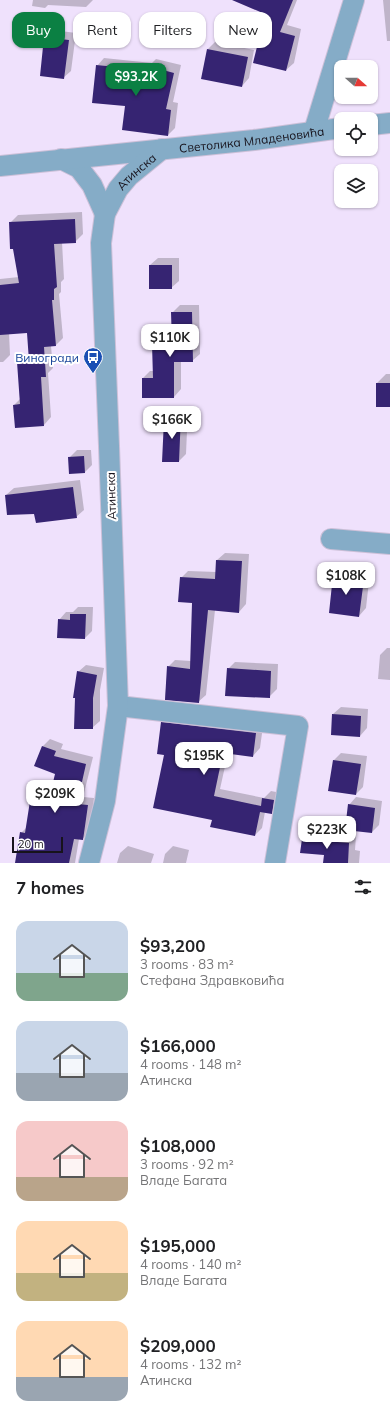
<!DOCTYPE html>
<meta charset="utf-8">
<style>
body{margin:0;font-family:Mulish,sans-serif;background:#f6f6f6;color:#202124;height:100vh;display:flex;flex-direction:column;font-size:15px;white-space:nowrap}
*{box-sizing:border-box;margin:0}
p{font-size:13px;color:#757577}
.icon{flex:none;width:22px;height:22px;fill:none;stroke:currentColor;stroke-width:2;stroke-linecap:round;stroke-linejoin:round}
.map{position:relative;height:863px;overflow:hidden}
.sheet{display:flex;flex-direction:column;background:#fff;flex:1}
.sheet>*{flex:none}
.top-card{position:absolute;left:12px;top:12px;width:366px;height:36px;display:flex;gap:8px}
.needle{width:26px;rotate:111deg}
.fabs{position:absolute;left:334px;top:60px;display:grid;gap:8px}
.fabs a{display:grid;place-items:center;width:44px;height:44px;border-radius:8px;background:#fff;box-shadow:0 1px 3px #0004;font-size:20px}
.scale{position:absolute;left:12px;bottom:10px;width:51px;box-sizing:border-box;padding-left:4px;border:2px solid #17131c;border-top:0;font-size:11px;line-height:14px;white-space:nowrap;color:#17131c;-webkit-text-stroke:3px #fff;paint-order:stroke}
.price{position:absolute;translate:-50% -34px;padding:0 9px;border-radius:8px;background:#fff;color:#222;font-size:13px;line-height:26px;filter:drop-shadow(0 1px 2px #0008)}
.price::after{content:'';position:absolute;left:50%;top:24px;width:12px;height:9px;margin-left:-6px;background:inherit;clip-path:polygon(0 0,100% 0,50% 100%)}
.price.current{background:#0b8043;color:#fff}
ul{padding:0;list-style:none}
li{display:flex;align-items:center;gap:12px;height:100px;padding:0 16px}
li span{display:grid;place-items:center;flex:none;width:112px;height:80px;border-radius:12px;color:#555}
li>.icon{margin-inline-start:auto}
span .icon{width:48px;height:48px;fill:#fffc;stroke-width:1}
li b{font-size:17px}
h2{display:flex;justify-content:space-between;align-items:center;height:48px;padding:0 16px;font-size:17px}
.tag{padding:0 14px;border-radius:12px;background:#fff;box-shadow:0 1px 3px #0004;font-size:14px;line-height:36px}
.tag.current{background:#0b8043;color:#fff}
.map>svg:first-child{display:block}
.shadow{fill:#0003}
.building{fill:#362472}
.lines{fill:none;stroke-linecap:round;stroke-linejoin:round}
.minor-casing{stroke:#ccc0d8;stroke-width:22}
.minor{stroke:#85acc7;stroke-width:20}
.labels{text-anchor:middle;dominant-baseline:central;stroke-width:4;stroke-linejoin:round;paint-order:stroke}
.street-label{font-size:12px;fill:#17131c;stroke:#fff}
.transit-label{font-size:12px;fill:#164399;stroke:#fff;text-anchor:end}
</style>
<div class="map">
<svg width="390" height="863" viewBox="0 0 390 863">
<rect width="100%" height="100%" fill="#efe1fc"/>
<path class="shadow" d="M33,0H93L86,7L48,5L45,8L32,6Z
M258,0H297L287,25L301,29L294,63L286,70L266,13Z
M383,0H390V41H387Z
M53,30L76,33L71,71L63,78L41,75L45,37Z
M215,42L254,50L249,78L242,86L207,50Z
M104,58L152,63L156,59L181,65L173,102L178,103L175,128L168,135L126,105L97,66Z
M82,212L83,234L75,242H62L64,279L61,282V292L59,294L63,338L56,345L51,346L53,368L48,373L51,417L44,425L14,405L20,399L18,362L26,355L30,354L28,332L9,333L10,355L3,362H0V279L19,277L10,223L18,215Z
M158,258H179V281L171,288L150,265Z
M180,305H199L200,354L192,361H181V389L174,397L143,378L150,371H154L153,345L161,337H173L172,313Z
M386,374H390V406L377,383Z
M188,408L186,454L179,461L164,421L172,413Z
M77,450H91L92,465L85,472L69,458Z
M80,480L84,510L76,517L35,513L6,495L14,488Z
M225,553L249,554L246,604L239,612L215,610L206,695L198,702L165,699L168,667L175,660L191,661L193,602L181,578L188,571L217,572V560Z
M342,568L370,572L366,608L359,616L334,576Z
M78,607H93L92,631L85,638L59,620L66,612H73Z
M387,648H390V680L378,679L380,655Z
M235,662L278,664L277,689L269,697L228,669Z
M86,665L104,668L100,690V721L92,728L78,672Z
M341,707L368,709L367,728L360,736L333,714Z
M169,716L263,726L260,748L253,756L228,753L220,789L264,798L271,791L281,793L278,806L271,813L265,812L262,828L255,835L213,820L165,754L162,723Z
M50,739L63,744L61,749L93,757L83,797L94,798L90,832L82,839H79L75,863H16L21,833L27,827L31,801L38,794L51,796L56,774L43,746Z
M341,753L367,756L363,787L356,794L334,760Z
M356,797L382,801L379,825L372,832L349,805Z
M310,832L356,836L355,850L360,851L359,863H324L325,854L303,839Z
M128,846L154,854L151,863H117L120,853Z
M173,846L189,850L186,863H163L165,854Z"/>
<path class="building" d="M232,0H293L280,32L295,36L286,71L253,63L265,14Z
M44,37L69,40L64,79L40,76Z
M207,49L248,57L242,87L201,79Z
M96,65L147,70L148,66L174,73L166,109L171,110L168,136L122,130L125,106L92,103Z
M75,219L76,243L54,244L57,287L54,289V300H52L56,346L44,347L46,377H41L44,426L15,428L13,405L20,404L17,362L29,361L27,333L0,335V285L19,283L13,249H10L9,222Z
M149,265H172V289H149Z
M171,312H192L193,362H174V398H142V378H153L152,344H172Z
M376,383H390V407H376Z
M181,414L179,462H162L164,420Z
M84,456L85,473L69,474L68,457Z
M73,487L77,518L36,523L34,514L7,515L5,495Z
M216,560L242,561L239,613L208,610L199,703L165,700L167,666L190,669L192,603L178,602L180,577L215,579Z
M333,575L364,579L359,617L329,613Z
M70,614H86L85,639L57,638L58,619L70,620Z
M227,668L271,671L270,698L225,696Z
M77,671L97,675L93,698V729H74L75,698H73Z
M332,714L361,716L360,737L331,735Z
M161,722L256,733L253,757L223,753L214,796L261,806L262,798L274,800L272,814L260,812L255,836L210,827L212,820L153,808L164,755L157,754Z
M42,746L56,751L54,756L86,764L77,804L88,805L83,840L74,839L69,863H15L20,832L25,833L30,801L48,803L55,774L34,766Z
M333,760L361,764L356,795L328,791Z
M348,804L375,808L372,833L345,830Z
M302,839L349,843L348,863H323L324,855L300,853Z"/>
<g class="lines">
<defs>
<g id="minor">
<path d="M371,125L390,123"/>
<path d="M314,131L354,0"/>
<path d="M61,159L79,168L92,185L105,214"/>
<path id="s1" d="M0,166L254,140L341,128"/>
<path d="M331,539L390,544"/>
<path d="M118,706L298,726L275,863"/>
<path id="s2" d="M89,863L105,801L118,706L109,446L101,243L105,214L118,189L129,176L162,149"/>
</g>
</defs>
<use href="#minor" class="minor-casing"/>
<use href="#minor" class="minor"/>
</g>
<defs>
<symbol id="bus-pin" viewBox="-11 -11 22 30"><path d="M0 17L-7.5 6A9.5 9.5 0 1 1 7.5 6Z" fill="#1a4fb4" stroke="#fff"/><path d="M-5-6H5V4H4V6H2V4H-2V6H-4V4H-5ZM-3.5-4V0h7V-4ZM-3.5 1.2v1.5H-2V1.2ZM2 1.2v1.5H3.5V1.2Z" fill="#fff"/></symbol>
</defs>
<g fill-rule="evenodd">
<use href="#bus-pin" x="82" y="346" width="22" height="30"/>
</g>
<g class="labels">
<g class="street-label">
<text stroke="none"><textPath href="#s1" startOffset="253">Светолика Младеновића</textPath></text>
<text stroke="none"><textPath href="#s2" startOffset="706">Атинска</textPath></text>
<text transform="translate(111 496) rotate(-92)">Атинска</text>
</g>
<g class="transit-label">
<text x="79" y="357">Виногради</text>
</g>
</g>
</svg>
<div class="fabs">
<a><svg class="needle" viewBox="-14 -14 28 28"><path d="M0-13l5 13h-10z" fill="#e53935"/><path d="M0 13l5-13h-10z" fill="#757577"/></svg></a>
<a><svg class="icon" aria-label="locate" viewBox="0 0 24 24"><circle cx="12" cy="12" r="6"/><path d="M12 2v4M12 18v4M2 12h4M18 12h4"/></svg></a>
<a><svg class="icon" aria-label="layers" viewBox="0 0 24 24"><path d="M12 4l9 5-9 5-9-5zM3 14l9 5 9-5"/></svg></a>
</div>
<div class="scale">20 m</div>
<b class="price current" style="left:136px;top:97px">$93.2K</b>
<b class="price" style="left:170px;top:358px">$110K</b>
<b class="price" style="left:172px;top:440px">$166K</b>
<b class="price" style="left:346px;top:596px">$108K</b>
<b class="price" style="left:204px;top:776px">$195K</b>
<b class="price" style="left:55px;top:814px">$209K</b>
<b class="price" style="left:327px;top:850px">$223K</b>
<div class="top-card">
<a class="tag current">Buy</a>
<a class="tag">Rent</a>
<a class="tag">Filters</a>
<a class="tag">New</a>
</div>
</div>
<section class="sheet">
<h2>7 homes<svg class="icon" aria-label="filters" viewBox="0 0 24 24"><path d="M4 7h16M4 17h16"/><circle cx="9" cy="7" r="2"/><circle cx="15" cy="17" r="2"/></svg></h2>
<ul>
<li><span style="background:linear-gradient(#c9d6e8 65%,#7fa58c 0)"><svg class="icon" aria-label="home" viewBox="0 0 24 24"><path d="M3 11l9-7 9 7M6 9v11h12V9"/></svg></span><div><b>$93,200</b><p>3 rooms · 83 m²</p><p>Стефана Здравковића</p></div></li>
<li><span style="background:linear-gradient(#c9d6e8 65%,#9aa5b1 0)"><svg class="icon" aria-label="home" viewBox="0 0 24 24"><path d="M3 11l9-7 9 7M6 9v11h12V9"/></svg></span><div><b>$166,000</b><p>4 rooms · 148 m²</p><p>Атинска</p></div></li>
<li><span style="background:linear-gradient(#f6c9c9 70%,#b9a48a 0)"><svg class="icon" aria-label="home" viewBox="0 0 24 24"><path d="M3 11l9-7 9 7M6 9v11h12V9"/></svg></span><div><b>$108,000</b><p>3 rooms · 92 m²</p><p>Владе Багата</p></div></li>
<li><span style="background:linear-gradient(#ffd9b3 65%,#c2b280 0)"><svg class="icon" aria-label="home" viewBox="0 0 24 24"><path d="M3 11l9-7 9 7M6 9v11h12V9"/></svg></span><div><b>$195,000</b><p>4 rooms · 140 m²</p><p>Владе Багата</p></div></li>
<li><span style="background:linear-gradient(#ffd9b3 70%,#9aa5b1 0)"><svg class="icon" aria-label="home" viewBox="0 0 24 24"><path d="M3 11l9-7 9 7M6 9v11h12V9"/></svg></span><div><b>$209,000</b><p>4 rooms · 132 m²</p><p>Атинска</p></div></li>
</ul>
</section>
